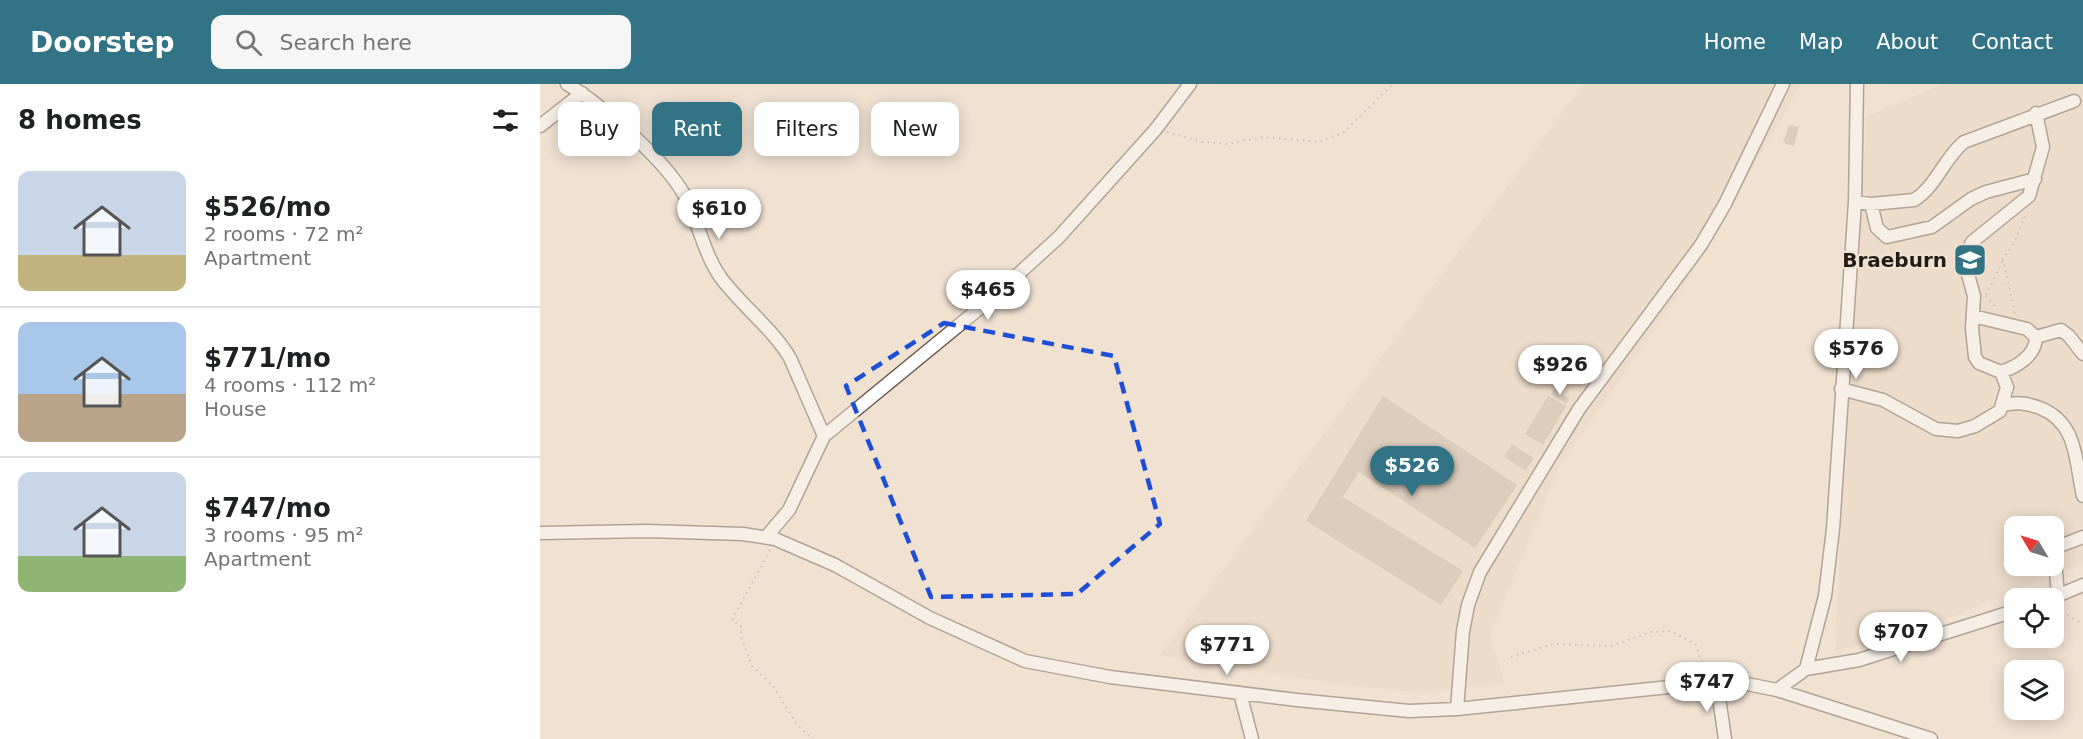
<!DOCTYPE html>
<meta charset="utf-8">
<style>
body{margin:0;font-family:"DejaVu Sans",sans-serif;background:#f6f6f6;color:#202124;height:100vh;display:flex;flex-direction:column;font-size:22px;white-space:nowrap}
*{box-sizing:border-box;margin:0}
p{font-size:20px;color:#757577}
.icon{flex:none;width:33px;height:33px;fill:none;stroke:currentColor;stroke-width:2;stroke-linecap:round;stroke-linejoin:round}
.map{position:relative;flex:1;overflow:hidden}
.panel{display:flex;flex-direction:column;background:#fff;width:540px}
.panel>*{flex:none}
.banner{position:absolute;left:18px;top:18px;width:570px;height:54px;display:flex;gap:12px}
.needle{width:39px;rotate:308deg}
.controls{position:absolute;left:1464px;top:432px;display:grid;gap:12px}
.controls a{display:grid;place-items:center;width:60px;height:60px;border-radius:12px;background:#fff;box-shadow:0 3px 15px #0003;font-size:30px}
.price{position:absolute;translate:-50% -51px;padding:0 14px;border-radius:21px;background:#fff;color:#222;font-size:20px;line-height:39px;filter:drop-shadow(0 2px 3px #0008)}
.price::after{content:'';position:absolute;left:50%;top:36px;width:18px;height:14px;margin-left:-9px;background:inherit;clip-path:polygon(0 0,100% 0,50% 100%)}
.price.current{background:#327386;color:#fff}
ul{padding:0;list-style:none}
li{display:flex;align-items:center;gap:18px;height:150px;padding:0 18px}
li+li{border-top:2px solid #e0e0e0}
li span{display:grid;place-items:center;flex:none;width:168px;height:120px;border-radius:12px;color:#555}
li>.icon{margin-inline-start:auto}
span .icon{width:72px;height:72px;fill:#fffc;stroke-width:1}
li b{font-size:26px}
h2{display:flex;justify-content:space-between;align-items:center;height:72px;padding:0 18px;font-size:26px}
.pill{padding:0 21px;border-radius:12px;background:#fff;box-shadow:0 3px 15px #0003;font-size:21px;line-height:54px}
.pill.current{background:#327386;color:#fff}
header{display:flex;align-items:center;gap:36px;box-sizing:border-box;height:84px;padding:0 30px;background:#327386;color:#fff}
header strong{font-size:28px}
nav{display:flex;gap:33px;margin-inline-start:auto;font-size:21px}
.search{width:420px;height:54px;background:#f6f6f6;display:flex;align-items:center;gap:15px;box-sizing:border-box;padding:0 21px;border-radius:12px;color:#757577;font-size:22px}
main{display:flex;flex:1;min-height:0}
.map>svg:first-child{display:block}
.built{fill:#e9d5bf;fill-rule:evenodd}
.building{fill:#c1b2a3}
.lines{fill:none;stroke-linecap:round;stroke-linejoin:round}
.minor-casing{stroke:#65584b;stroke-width:15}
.path{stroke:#a69a8e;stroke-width:2;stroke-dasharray:1.5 4.5;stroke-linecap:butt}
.minor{stroke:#fff;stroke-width:12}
.marked{fill:none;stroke:#1d4ed8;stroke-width:4.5;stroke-dasharray:12 8;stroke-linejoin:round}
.labels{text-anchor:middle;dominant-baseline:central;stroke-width:4.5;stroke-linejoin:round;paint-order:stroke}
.poi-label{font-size:20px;font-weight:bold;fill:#211c16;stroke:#f0e1d1;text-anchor:end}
</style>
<header>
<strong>Doorstep</strong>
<div class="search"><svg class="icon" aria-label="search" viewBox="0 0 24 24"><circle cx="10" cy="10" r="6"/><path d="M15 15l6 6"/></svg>Search here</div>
<nav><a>Home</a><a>Map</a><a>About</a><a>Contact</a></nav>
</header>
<main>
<section class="panel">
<h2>8 homes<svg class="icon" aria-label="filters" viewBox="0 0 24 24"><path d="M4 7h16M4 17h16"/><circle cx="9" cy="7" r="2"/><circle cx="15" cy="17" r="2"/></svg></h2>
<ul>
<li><span style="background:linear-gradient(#c9d6e8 70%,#c2b280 0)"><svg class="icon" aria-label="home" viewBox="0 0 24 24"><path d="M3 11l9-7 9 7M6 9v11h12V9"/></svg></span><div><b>$526/mo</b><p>2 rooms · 72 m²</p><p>Apartment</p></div></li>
<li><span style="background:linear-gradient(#a9c7e8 60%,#b9a48a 0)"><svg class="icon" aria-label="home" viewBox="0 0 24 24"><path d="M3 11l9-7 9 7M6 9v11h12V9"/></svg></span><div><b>$771/mo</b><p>4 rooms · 112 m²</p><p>House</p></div></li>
<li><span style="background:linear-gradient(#c9d6e8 70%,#8fb573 0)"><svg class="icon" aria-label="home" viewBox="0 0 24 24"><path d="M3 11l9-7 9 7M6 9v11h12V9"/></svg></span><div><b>$747/mo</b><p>3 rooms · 95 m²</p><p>Apartment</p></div></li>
</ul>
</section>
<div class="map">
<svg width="1543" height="655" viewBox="0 0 1543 655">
<rect width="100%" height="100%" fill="#f0e1d1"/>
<path class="built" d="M1043,0H1261L1146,199L1020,382L950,551L965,599L882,609L798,600L619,572Z
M1403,0H1543V479L1411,533L1295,568L1307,320L1327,32ZM1474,442H1514V482H1474Z"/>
<path class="building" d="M1249,41L1259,43L1254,62L1243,59Z
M1014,305L1029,314L1026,320L1011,310Z
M843,312L977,401L935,464L819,388L803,413L923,487L901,521L766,437Z
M1008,312L1026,322L1003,361L985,350Z
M972,360L994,374L986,387L964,373Z"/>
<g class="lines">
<defs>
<path id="minor" d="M27,0C63,22 126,76 146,114C159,140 164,170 181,194C202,222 232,244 250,274L284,352
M0,42L42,9
M1315,118L1331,120L1374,116C1396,103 1404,74 1424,58L1534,17
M1331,120L1337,144L1347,153L1392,143L1431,115L1446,108L1495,95
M1433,232L1487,245L1496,253C1496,272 1476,283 1461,288
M1496,253L1521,246L1529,252L1543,270
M1301,305L1343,316L1396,345L1418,347L1435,342L1460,327L1467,303L1461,288L1439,279L1435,273L1432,244L1434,212L1424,176L1432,158L1489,112L1503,63L1496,29
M1463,321C1477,318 1487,319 1500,324C1538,339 1535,377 1543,412
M0,449L107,447L203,450L235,455L295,481L390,534L485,577L570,593L757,616L869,627L917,625L1168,599L1207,600L1237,606L1391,655
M226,453L249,426L284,352L452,214L519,153L616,45L650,0
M1514,464L1543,453
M1514,465L1518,511
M1512,514L1543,501
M1266,585L1285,512L1293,445L1315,118L1317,0
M1177,600L1185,655
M1237,606L1266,585L1319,576L1474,527
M700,609L712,655
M917,625L923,547L928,521L940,488L1039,325L1161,161L1185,120L1243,0"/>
</defs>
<use href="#minor" class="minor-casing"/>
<path class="path" d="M627,48L663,58L686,60L724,53L778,58L803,49L853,0
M1446,211L1463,176
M1446,212L1458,225
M1475,229L1463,176L1476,155L1485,131
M230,466L192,536L201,542V553L212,582L233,602L258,642L273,655
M1517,525L1543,540
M971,573L1013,560L1071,562L1111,548L1131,547L1156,561L1165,588"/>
<use href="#minor" class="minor"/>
</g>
<path d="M0 0H1543V655H0ZM404,239L574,272L620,440L537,510L391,513L306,302Z" fill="#f0e1d1" fill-opacity=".55" fill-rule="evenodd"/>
<path class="marked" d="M404,239L574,272L620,440L537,510L391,513L306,302Z"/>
<defs>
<symbol id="school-square" viewBox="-11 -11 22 22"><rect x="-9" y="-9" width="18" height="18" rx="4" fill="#327386" stroke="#f0e1d1"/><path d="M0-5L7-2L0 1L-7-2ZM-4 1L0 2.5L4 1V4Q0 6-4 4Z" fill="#fff"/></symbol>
</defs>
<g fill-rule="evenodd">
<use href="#school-square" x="1411" y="157" width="38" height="38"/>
</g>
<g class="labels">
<g class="poi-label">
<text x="1407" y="176">Braeburn</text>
</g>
</g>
</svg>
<div class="controls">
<a><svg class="needle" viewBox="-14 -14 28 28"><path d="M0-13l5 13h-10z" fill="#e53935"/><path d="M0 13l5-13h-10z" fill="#757577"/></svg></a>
<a><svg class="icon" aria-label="locate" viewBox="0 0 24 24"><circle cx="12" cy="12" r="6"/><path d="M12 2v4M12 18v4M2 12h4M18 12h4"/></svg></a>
<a><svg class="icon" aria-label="layers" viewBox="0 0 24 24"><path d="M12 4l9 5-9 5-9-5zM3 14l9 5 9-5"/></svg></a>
</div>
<b class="price" style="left:179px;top:156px">$610</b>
<b class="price" style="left:448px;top:237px">$465</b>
<b class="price" style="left:1316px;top:296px">$576</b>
<b class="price" style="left:1020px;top:312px">$926</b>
<b class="price current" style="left:872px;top:413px">$526</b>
<b class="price" style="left:1361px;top:579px">$707</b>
<b class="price" style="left:687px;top:592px">$771</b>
<b class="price" style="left:1167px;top:629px">$747</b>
<div class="banner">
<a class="pill">Buy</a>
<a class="pill current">Rent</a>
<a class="pill">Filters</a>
<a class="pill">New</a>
</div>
</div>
</main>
